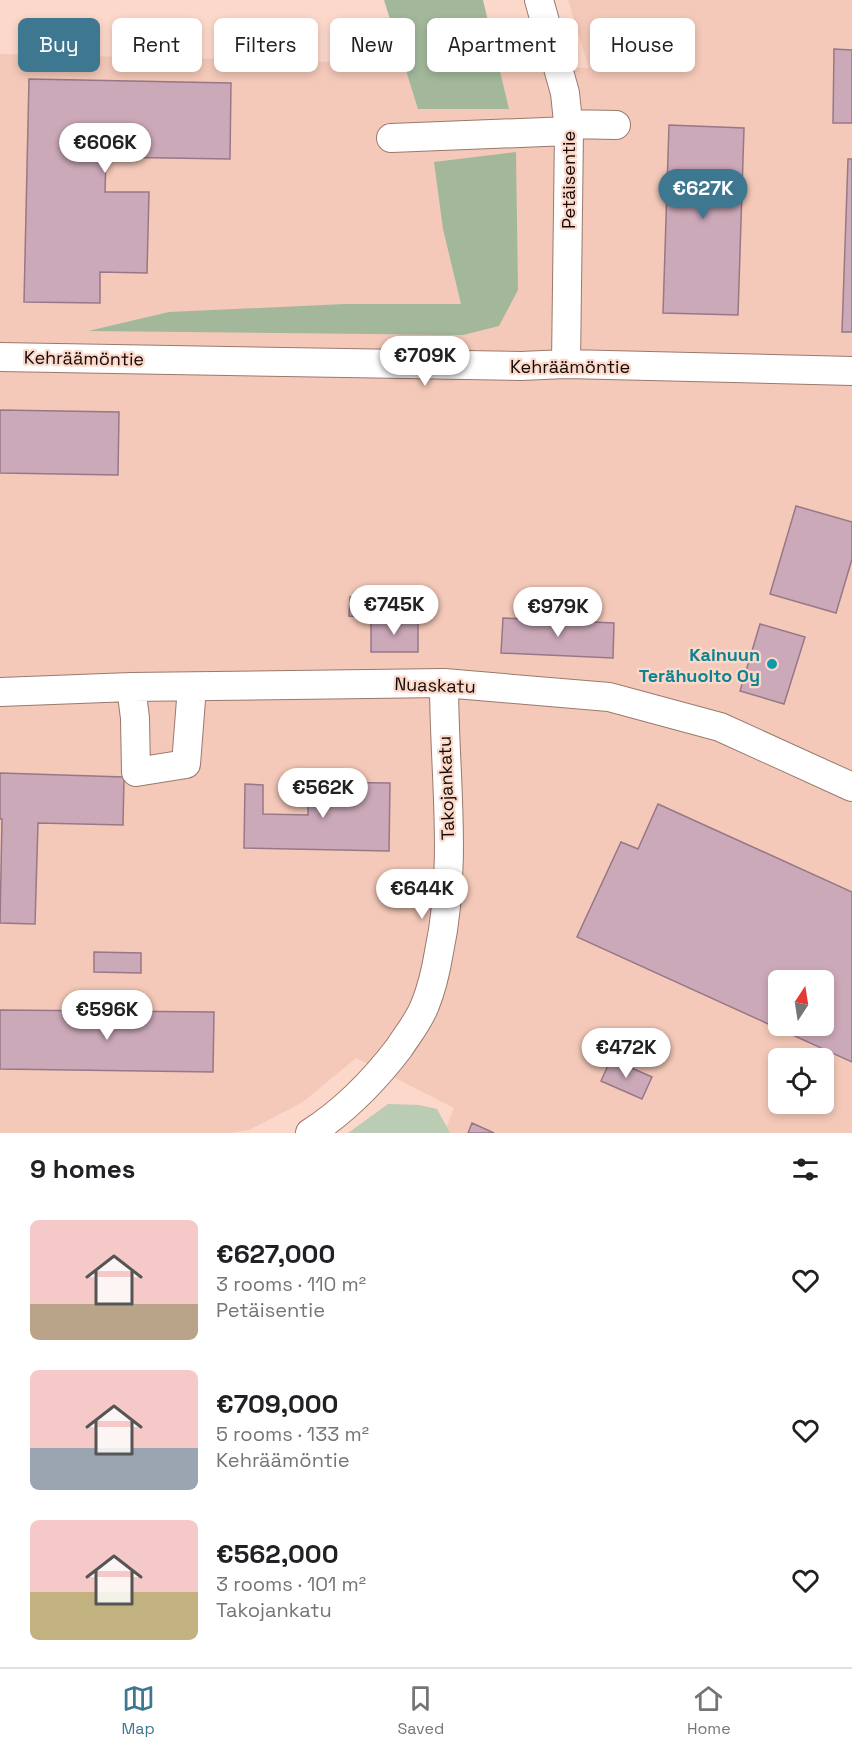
<!DOCTYPE html>
<meta charset="utf-8">
<style>
body{margin:0;font-family:"Space Grotesk",sans-serif;background:#f2f2f2;color:#202124;height:100vh;display:flex;flex-direction:column;font-size:22px;white-space:nowrap}
*{box-sizing:border-box;margin:0}
p{font-size:20px;color:#757577}
.icon{flex:none;width:33px;height:33px;fill:none;stroke:currentColor;stroke-width:2;stroke-linecap:round;stroke-linejoin:round}
.map{position:relative;height:1133px;overflow:hidden}
.side{display:flex;flex-direction:column;background:#fff;flex:1}
.side>*{flex:none}
.banner{position:absolute;left:18px;top:18px;width:816px;height:54px;display:flex;gap:12px}
.needle{width:39px;rotate:12deg}
.buttons{position:absolute;left:768px;top:970px;display:grid;gap:12px}
.buttons a{display:grid;place-items:center;width:66px;height:66px;border-radius:9px;background:#fff;box-shadow:0 3px 9px #0003;font-size:30px}
.price{position:absolute;translate:-50% -51px;padding:0 14px;border-radius:21px;background:#fff;color:#222;font-size:20px;line-height:39px;filter:drop-shadow(0 2px 3px #0008)}
.price::after{content:'';position:absolute;left:50%;top:36px;width:18px;height:14px;margin-left:-9px;background:inherit;clip-path:polygon(0 0,100% 0,50% 100%)}
.price.active{background:#3e7790;color:#fff}
ul{padding:0;list-style:none}
li{display:flex;align-items:center;gap:18px;height:150px;padding:0 30px}
li span{display:grid;place-items:center;flex:none;width:168px;height:120px;border-radius:9px;color:#555}
li>.icon{margin-inline-start:auto}
span .icon{width:72px;height:72px;fill:#fffc;stroke-width:1}
li b{font-size:26px}
h2{display:flex;justify-content:space-between;align-items:center;height:72px;padding:0 30px;font-size:26px}
.pill{padding:0 21px;border-radius:9px;background:#fff;box-shadow:0 3px 9px #0003;font-size:21px;line-height:54px}
.pill.active{background:#3e7790;color:#fff}
.tabs{display:flex;justify-content:space-around;align-items:center;height:84px;border-top:2px solid #e0e0e0;background:#fff;font-size:16px;color:#757577}
.tabs a{display:grid;justify-items:center;gap:3px}
.tabs .active{color:#3e7790}
.map>svg:first-child{display:block}
.built{fill:#f4c9b9;fill-rule:evenodd}
.green{fill:#bbccb4}
.forest{fill:#a3b89b}
.building{fill:#cca9b9;stroke:#977886;stroke-width:1.5;fill-rule:evenodd}
.lines{fill:none;stroke-linecap:round;stroke-linejoin:round}
.minor-casing{stroke:#9a796d;stroke-width:30}
.minor{stroke:#fff;stroke-width:28}
.culture-dot{fill:#0f9aa8;stroke:#fcd8ca;stroke-width:2}
.labels{text-anchor:middle;dominant-baseline:central;stroke-width:4.5;stroke-linejoin:round;paint-order:stroke}
.street-label{font-size:18px;fill:#150906;stroke:#fcd8ca}
.culture-label{font-size:18px;font-weight:bold;fill:#0d838f;stroke:#fcd8ca;text-anchor:end}
</style>
<div class="map">
<svg width="852" height="1133" viewBox="0 0 852 1133">
<rect width="100%" height="100%" fill="#fcd8ca"/>
<path class="built" d="M568,0H852V1133H444L454,1108L356,1058L303,1102L249,1130L229,1133H0V54L589,68ZM778,981H824V1026H778ZM778,1059H824V1104H778Z"/>
<path class="green" d="M388,1104L419,1105L437,1109L450,1133H348Z"/>
<path class="forest" d="M384,0H483L509,109H418Z
M516,152L518,290L499,326L463,335L88,331L169,312L345,304H461L443,229L434,162Z"/>
<path class="building" d="M834,49L852,50V123H833Z
M29,79L231,83L230,159L106,157L105,192H149L147,273L100,272V303L24,302Z
M669,125L744,128L738,315L663,313Z
M848,159H852V332H842Z
M0,410L119,412L118,475L0,473Z
M796,506L852,522V559L836,613L770,594Z
M350,597H362L361,617L349,616Z
M503,618L614,623L613,658L501,653Z
M371,621H418V652H371Z
M760,624L805,637L784,704L740,691Z
M0,773L124,777L123,825L38,823L35,924L0,923L2,819H0Z
M308,782L390,783L389,851L244,848L245,784L263,785V814L308,815Z
M658,804L852,892V1062L577,937L621,842L638,849ZM778,981H824V1026H778Z
M94,952L141,953V973L94,972Z
M0,1010L214,1012L213,1072L0,1069Z
M611,1059L652,1077L642,1099L601,1081Z
M472,1123L494,1133H468Z"/>
<g class="lines">
<defs>
<path id="minor" d="M539,0L565,93L569,131L566,364
M568,124L616,125
M391,138L569,131
M0,357L521,366L566,364L852,371
M131,687L135,718L136,772L186,764L192,687
M0,692L131,687L444,683L609,697L720,727L852,787
M310,1133C346,1110 373,1082 399,1048C408,1034 419,1021 425,1005C432,988 436,970 439,952C458,863 444,772 444,683"/>
</defs>
<use href="#minor" class="minor-casing"/>
<use href="#minor" class="minor"/>
</g>
<circle class="culture-dot" cx="772" cy="664" r="6"/>
<g class="labels">
<g class="street-label">
<text transform="translate(568 180) rotate(-90)">Petäisentie</text>
<text transform="translate(84 358) rotate(1)">Kehräämöntie</text>
<text x="570" y="366">Kehräämöntie</text>
<text transform="translate(435 685) rotate(2)">Nuaskatu</text>
<text transform="translate(446 788) rotate(-92)">Takojankatu</text>
</g>
<g class="culture-label">
<text x="760" y="654">Kainuun<tspan x="760" dy="21">Terähuolto Oy</tspan></text>
</g>
</g>
</svg>
<div class="buttons">
<a><svg class="needle" viewBox="-14 -14 28 28"><path d="M0-13l5 13h-10z" fill="#e53935"/><path d="M0 13l5-13h-10z" fill="#757577"/></svg></a>
<a><svg class="icon" aria-label="locate" viewBox="0 0 24 24"><circle cx="12" cy="12" r="6"/><path d="M12 2v4M12 18v4M2 12h4M18 12h4"/></svg></a>
</div>
<b class="price" style="left:105px;top:174px">€606K</b>
<b class="price active" style="left:703px;top:220px">€627K</b>
<b class="price" style="left:425px;top:387px">€709K</b>
<b class="price" style="left:394px;top:636px">€745K</b>
<b class="price" style="left:558px;top:638px">€979K</b>
<b class="price" style="left:323px;top:819px">€562K</b>
<b class="price" style="left:422px;top:920px">€644K</b>
<b class="price" style="left:107px;top:1041px">€596K</b>
<b class="price" style="left:626px;top:1079px">€472K</b>
<div class="banner">
<a class="pill active">Buy</a>
<a class="pill">Rent</a>
<a class="pill">Filters</a>
<a class="pill">New</a>
<a class="pill">Apartment</a>
<a class="pill">House</a>
</div>
</div>
<section class="side">
<h2>9 homes<svg class="icon" aria-label="filters" viewBox="0 0 24 24"><path d="M4 7h16M4 17h16"/><circle cx="9" cy="7" r="2"/><circle cx="15" cy="17" r="2"/></svg></h2>
<ul>
<li><span style="background:linear-gradient(#f6c9c9 70%,#b9a48a 0)"><svg class="icon" aria-label="home" viewBox="0 0 24 24"><path d="M3 11l9-7 9 7M6 9v11h12V9"/></svg></span><div><b>€627,000</b><p>3 rooms · 110 m²</p><p>Petäisentie</p></div><svg class="icon" aria-label="heart" viewBox="0 0 24 24"><path d="M12 20l-8-8c-3-5 5-10 8-4 3-6 11-1 8 4z"/></svg></li>
<li><span style="background:linear-gradient(#f6c9c9 65%,#9aa5b1 0)"><svg class="icon" aria-label="home" viewBox="0 0 24 24"><path d="M3 11l9-7 9 7M6 9v11h12V9"/></svg></span><div><b>€709,000</b><p>5 rooms · 133 m²</p><p>Kehräämöntie</p></div><svg class="icon" aria-label="heart" viewBox="0 0 24 24"><path d="M12 20l-8-8c-3-5 5-10 8-4 3-6 11-1 8 4z"/></svg></li>
<li><span style="background:linear-gradient(#f6c9c9 60%,#c2b280 0)"><svg class="icon" aria-label="home" viewBox="0 0 24 24"><path d="M3 11l9-7 9 7M6 9v11h12V9"/></svg></span><div><b>€562,000</b><p>3 rooms · 101 m²</p><p>Takojankatu</p></div><svg class="icon" aria-label="heart" viewBox="0 0 24 24"><path d="M12 20l-8-8c-3-5 5-10 8-4 3-6 11-1 8 4z"/></svg></li>
</ul>
</section>
<nav class="tabs">
<a class="active"><svg class="icon" aria-label="map" viewBox="0 0 24 24"><path d="M3 6l6-2 6 2 6-2v14l-6 2-6-2-6 2zM9 4v14M15 6v14"/></svg>Map</a>
<a><svg class="icon" aria-label="saved" viewBox="0 0 24 24"><path d="M7 4h10v16l-5-4-5 4z"/></svg>Saved</a>
<a><svg class="icon" aria-label="home" viewBox="0 0 24 24"><path d="M3 11l9-7 9 7M6 9v11h12V9"/></svg>Home</a>
</nav>
